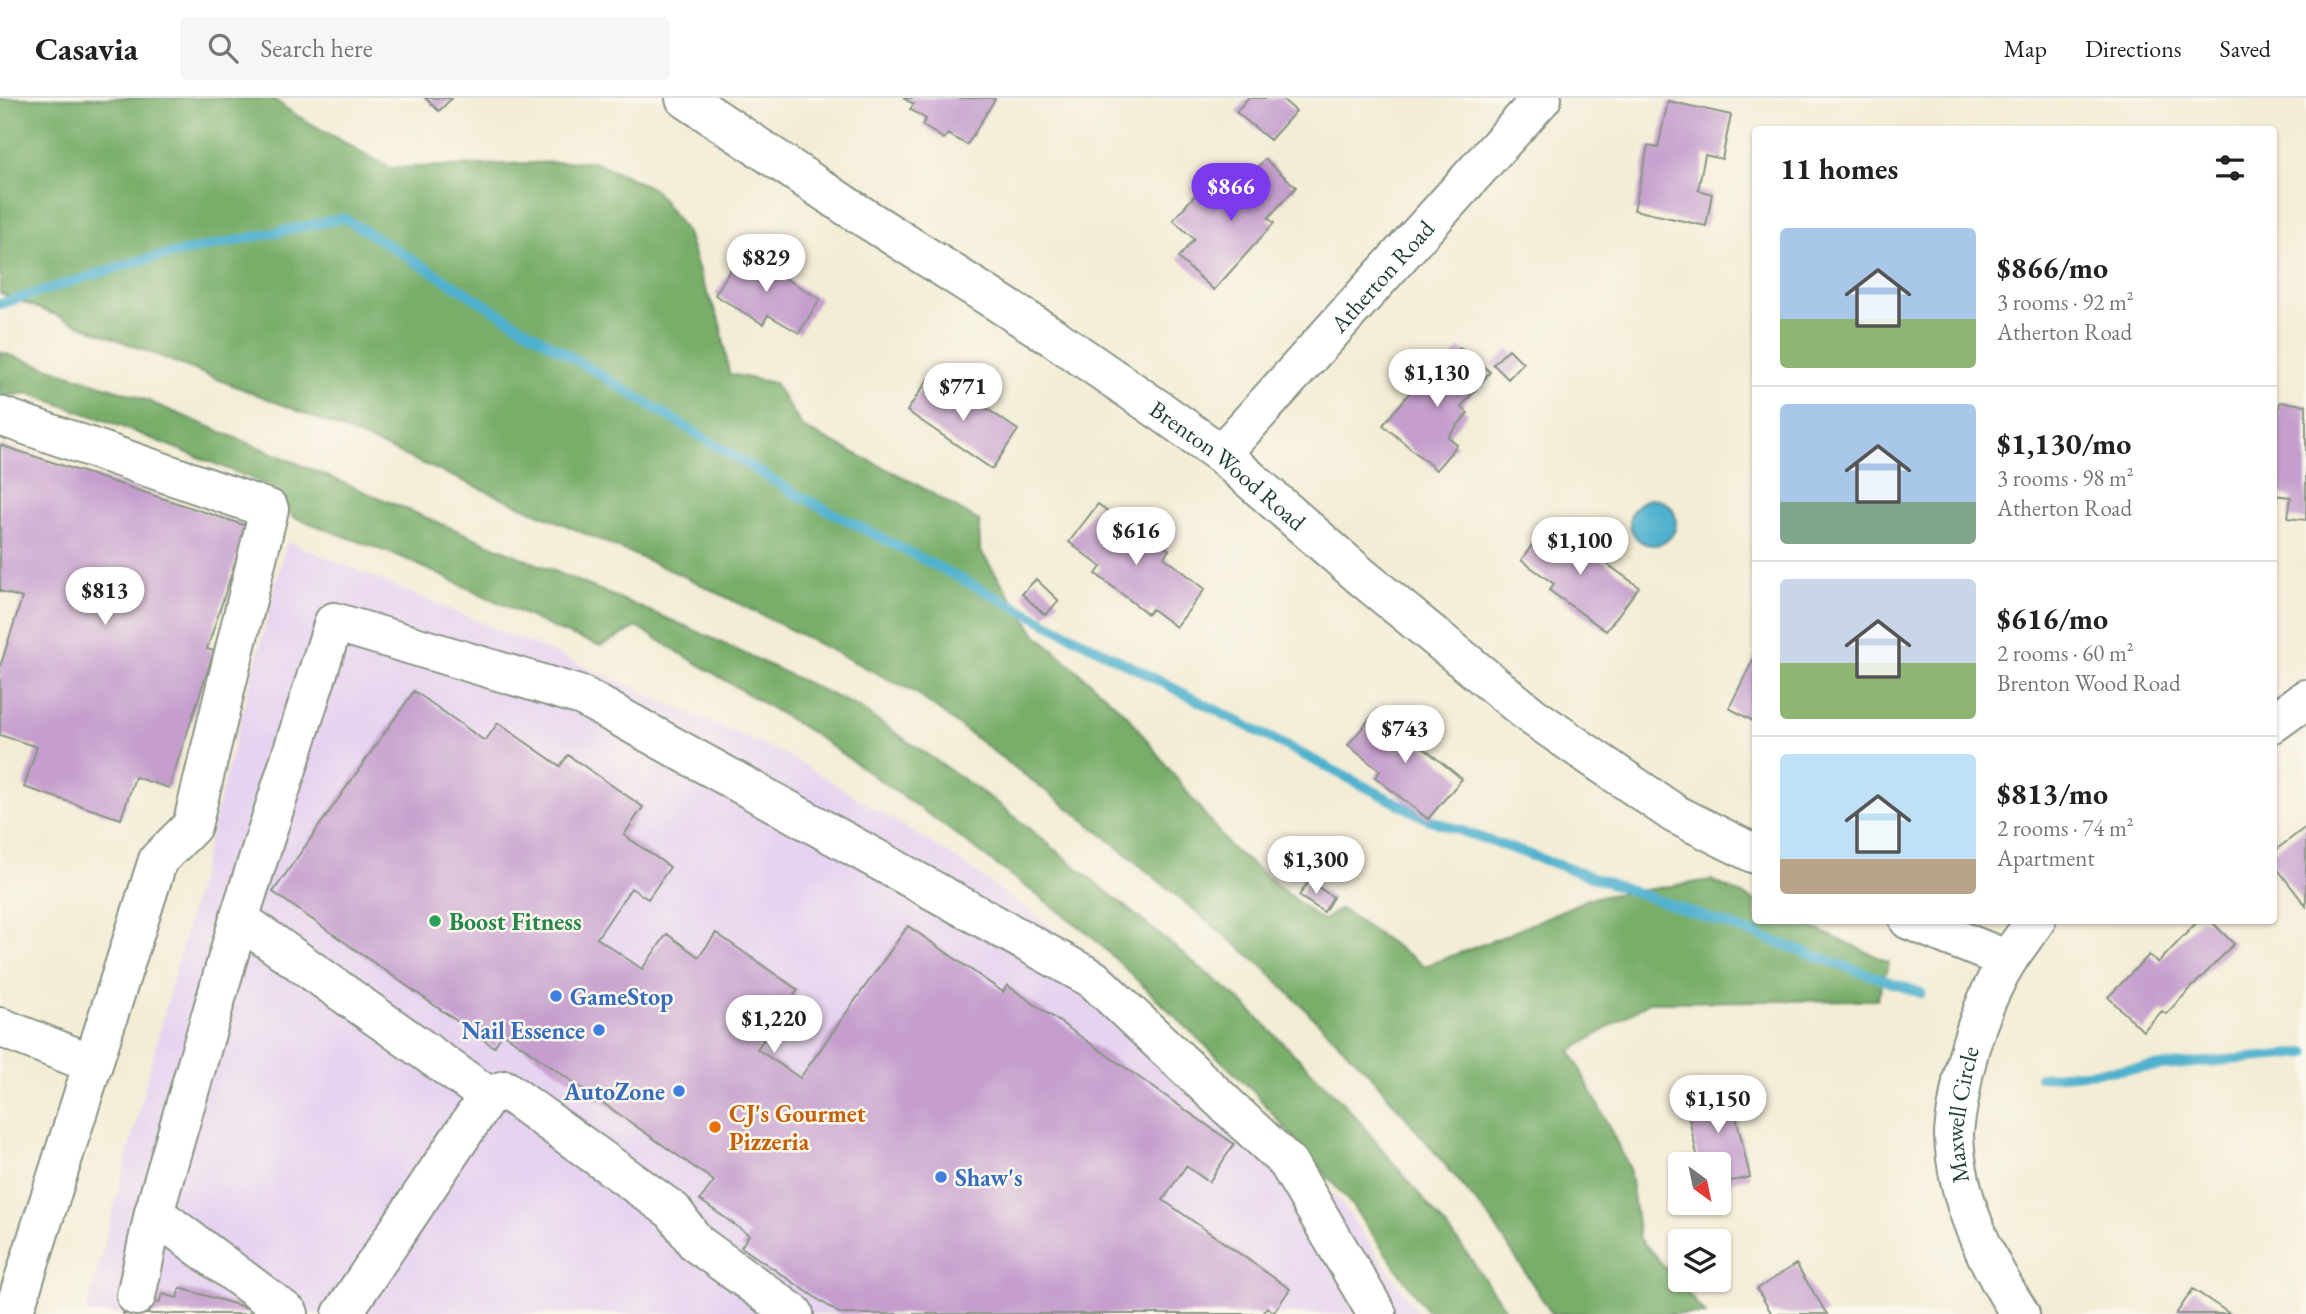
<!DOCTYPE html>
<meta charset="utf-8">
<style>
body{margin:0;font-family:"EB Garamond",serif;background:#f6f6f6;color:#222;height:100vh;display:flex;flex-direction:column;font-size:26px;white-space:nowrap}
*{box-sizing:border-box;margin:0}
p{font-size:23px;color:#767676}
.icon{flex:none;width:38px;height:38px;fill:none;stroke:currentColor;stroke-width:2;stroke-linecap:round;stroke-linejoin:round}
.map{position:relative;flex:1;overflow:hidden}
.details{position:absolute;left:1752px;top:28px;width:525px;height:798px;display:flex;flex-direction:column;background:#fff;border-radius:7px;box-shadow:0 2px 5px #0004}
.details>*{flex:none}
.needle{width:46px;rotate:147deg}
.fabs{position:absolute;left:1668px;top:1054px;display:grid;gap:14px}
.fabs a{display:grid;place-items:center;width:63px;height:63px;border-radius:7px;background:#fff;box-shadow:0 2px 5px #0004;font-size:35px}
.price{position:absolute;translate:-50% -60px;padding:0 16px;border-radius:24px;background:#fff;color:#222;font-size:23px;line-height:46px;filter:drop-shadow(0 2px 4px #0008)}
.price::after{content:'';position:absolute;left:50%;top:42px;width:21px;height:16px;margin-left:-10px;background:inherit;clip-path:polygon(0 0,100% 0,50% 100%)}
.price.selected{background:#7c3aed;color:#fff}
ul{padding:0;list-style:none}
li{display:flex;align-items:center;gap:21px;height:175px;padding:0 28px}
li+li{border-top:2px solid #e0e0e0}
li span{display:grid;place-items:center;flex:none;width:196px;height:140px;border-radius:7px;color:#555}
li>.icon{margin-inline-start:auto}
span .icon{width:84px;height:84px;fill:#fffc;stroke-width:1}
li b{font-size:30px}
h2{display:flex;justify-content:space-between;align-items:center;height:84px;padding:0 28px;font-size:30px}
header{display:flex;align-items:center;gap:42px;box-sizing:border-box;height:98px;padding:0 35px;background:#fff;border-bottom:2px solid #e0e0e0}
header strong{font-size:33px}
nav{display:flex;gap:38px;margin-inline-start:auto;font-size:24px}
.search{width:490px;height:63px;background:#f6f6f6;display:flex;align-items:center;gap:18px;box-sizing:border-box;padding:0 24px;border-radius:7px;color:#767676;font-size:26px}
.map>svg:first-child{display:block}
.built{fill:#e6d3f0}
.forest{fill:#79ae6b;stroke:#4c7650;stroke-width:2}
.water{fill:#4fb1ce;stroke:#377781;stroke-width:2}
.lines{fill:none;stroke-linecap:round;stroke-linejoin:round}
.stream{stroke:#4fb1ce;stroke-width:10}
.building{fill:#c59ecd}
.minor-casing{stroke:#899585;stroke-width:42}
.minor{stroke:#fff;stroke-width:38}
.leisure-dot{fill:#2e9e5b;stroke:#fbf7ec;stroke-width:2.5}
.shop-dot{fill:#3f7fe0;stroke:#fbf7ec;stroke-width:2.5}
.food-dot{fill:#e8710a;stroke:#fbf7ec;stroke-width:2.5}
.labels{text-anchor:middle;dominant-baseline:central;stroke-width:5;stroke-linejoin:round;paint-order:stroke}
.street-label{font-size:24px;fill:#1f3d34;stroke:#fbf7ec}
.leisure-label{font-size:24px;font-weight:bold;fill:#27864d;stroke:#fbf7ec;text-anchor:start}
.shop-label{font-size:24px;font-weight:bold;fill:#366cbe;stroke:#fbf7ec;text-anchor:start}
.food-label{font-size:24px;font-weight:bold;fill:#c56008;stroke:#fbf7ec;text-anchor:start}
</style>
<header>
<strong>Casavia</strong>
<div class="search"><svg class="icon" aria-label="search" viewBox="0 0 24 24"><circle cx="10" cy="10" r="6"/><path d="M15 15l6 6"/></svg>Search here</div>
<nav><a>Map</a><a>Directions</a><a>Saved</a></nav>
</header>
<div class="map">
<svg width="2306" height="1216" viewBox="0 0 2306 1216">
<rect width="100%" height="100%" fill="#fbf7ec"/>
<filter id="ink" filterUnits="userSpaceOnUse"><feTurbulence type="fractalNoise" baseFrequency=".0143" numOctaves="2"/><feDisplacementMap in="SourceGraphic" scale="14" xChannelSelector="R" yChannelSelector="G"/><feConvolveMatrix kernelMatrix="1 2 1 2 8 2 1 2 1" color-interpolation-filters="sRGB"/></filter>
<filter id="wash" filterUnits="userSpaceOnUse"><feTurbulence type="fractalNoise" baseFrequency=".00686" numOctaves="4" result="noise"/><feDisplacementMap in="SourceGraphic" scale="28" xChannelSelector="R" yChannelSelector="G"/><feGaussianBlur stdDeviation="1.57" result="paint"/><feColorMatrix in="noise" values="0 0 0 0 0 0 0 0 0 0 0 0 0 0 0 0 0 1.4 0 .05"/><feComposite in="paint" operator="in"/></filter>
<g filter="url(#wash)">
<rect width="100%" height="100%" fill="#f3edd6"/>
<path class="built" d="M287,443L551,554L789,658L957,761L1107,870L1341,1105L1419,1216H86Z"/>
<path class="forest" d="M0,0H272L294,16L390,70L594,63L654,91L687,135L703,186L720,223L729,276L774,285L803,330L909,382L979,423L980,452L1035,535L1128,618L1230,749L1322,823L1340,811L1425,868L1502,839L1590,800L1711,782L1755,803V822L1798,823L1889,864L1877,902L1649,904L1571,953L1629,1069L1639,1140L1706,1216H1552L1492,1123L1369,975L1261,867L1087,724L916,595L686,479L331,326L0,195Z
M0,254L136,298L690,530L858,609L999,706L1241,903L1349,1011L1461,1147L1508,1216H1429L1351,1106L1255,995L1088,835L935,721L814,636L637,529L601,548L562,534L406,461L293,419L271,388L110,324L28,295L0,299Z"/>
<path class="water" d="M1630 424a23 23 0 1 1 46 0a23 23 0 1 1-46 0Z"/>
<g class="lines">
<path class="stream" d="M0,206L139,163L344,120L794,395L1428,721L1921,895
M2040,979L2306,955"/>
</g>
<g id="blocks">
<path class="building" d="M425,0H452L439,13Z
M903,0H993L995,1L967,47L948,36L944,41L922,27L926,21L910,11L914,6Z
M1248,0H1281L1296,13L1270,42L1236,14Z
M1668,3L1731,17L1722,61L1705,57L1698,92L1712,96L1706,128L1634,112L1648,48L1658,50Z
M1265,61L1296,89L1268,120L1274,125L1214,192L1178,160L1194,141L1173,122L1203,88L1220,104L1234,88L1238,92Z
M741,154L820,201L799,235L768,217L763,226L715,197Z
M1460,250L1490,274L1461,309L1468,315L1448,339L1457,347L1436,372L1383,327L1425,276L1432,283Z
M1509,251L1523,265L1508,281L1493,266Z
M929,280L961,301L965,296L1018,332L992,371L907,313Z
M2280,304L2306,307V422L2288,420L2291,399L2273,397V368Z
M0,347L247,428L207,551L214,553L169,690L135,679L121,721L24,689L37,649L0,637V569L22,500L0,493Z
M1098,406L1151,446L1154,442L1169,452L1164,459L1205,491L1176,529L1152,511L1148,516L1096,476L1101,469L1069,444Z
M1549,424L1639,489L1606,533L1549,492L1554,486L1521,462Z
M1036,481L1059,503L1045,517L1022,496Z
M1755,558V624L1729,610Z
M414,593L485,643L498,625L560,668L568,657L643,709L624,737L670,769L648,801L631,790L597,840L642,871L667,836L699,859L716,835L798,892L757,951L800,980L908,828L1003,894L1007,887L1234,1046L1209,1084L1186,1068L1163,1102L1290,1191L1274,1214L1267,1209L1262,1216H840L741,1149L749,1137L700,1102L714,1083L503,935L494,949L273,794Z
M1377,612L1462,681L1428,721L1375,679L1380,673L1348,647Z
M2306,729V808L2273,765V754Z
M1309,783L1333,799L1324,814L1299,798Z
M2199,822H2210L2234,846L2166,916L2162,913L2143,933L2108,899L2149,857L2158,865Z
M1730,992L1750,1079L1718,1086V1066H1699L1685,1002Z
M1796,1166L1827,1216H1772L1757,1191Z
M180,1190L251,1211L249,1216H123L129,1196L159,1205L162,1196L177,1200Z
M2193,1191L2230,1216H2176Z"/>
</g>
</g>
<g filter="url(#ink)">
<use href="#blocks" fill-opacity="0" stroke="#899585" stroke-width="2"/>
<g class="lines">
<defs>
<g id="minor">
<path id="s1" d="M685,0L848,109L1053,239L1165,316L1221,356L1362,479L1532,618L1675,716L1755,756"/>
<path d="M0,318L269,411L192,728L158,762L13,1216"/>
<path id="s2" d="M1221,356L1542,0"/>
<path d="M2273,625L2306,601"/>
<path d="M239,821L154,1115L289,1216"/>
<path d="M1909,822L2008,862"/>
<path d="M0,929L93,966"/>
<path d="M136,1198L154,1115"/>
<path d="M342,1216L488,998"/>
<path d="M794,1216L696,1145L673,1113L505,992L488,998L239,821L334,524L582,598L1093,881L1288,1065L1377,1216"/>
<path id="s3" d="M2020,1216C1986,1163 1957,1103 1954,1038C1954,1026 1957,1013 1959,1001C1966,953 1983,903 2008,861C2017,848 2027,835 2036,822"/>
</g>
</defs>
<use href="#minor" class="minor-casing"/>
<use href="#minor" class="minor"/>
</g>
</g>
<circle class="leisure-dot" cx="435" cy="823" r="7"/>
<g class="shop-dot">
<circle cx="556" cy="898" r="7"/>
<circle cx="599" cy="932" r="7"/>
<circle cx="679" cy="993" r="7"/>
<circle cx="941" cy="1079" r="7"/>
</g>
<circle class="food-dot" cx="715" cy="1029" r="7"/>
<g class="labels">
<g class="street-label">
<text stroke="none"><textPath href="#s2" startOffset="240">Atherton Road</textPath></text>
<text stroke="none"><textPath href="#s1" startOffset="656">Brenton Wood Road</textPath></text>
<text stroke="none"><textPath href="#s3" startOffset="214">Maxwell Circle</textPath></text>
</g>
<g class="leisure-label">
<text x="449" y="823">Boost Fitness</text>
</g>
<g class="shop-label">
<text x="570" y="898">GameStop</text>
<text x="585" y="932" text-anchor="end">Nail Essence</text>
<text x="665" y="993" text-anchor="end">AutoZone</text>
<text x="955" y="1079">Shaw's</text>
</g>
<g class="food-label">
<text x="729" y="1015">CJ's Gourmet<tspan x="729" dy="28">Pizzeria</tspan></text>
</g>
</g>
</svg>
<div class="fabs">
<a><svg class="needle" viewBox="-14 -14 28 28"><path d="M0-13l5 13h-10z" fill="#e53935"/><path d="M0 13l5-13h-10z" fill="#767676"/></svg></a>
<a><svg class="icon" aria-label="layers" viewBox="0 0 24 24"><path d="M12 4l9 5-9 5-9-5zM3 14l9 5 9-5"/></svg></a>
</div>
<b class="price selected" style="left:1231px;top:125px">$866</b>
<b class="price" style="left:766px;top:196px">$829</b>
<b class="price" style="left:1437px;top:311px">$1,130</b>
<b class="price" style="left:963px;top:325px">$771</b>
<b class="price" style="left:1136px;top:469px">$616</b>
<b class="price" style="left:1580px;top:479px">$1,100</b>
<b class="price" style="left:105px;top:529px">$813</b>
<b class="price" style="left:1405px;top:667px">$743</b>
<b class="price" style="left:1316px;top:798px">$1,300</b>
<b class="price" style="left:774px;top:957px">$1,220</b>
<b class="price" style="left:1718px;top:1037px">$1,150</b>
<section class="details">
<h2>11 homes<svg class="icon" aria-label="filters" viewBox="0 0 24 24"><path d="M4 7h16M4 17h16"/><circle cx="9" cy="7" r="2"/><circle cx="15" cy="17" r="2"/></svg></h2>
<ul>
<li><span style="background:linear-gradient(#a9c7e8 65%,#8fb573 0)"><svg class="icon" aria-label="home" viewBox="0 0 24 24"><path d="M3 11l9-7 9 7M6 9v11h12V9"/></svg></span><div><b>$866/mo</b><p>3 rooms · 92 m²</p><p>Atherton Road</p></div></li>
<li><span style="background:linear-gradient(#a9c7e8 70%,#7fa58c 0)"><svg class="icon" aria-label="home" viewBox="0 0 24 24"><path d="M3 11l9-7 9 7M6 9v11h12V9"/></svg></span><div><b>$1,130/mo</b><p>3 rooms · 98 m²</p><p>Atherton Road</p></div></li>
<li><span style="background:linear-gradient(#c9d6e8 60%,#8fb573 0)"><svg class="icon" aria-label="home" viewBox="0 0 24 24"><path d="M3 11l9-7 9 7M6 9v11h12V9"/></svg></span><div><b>$616/mo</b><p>2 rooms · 60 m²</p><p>Brenton Wood Road</p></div></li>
<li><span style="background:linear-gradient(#bfe0f5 75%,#b9a48a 0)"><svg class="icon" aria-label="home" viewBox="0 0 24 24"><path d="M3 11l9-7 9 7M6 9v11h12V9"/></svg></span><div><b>$813/mo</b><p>2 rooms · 74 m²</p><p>Apartment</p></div></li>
</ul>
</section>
</div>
